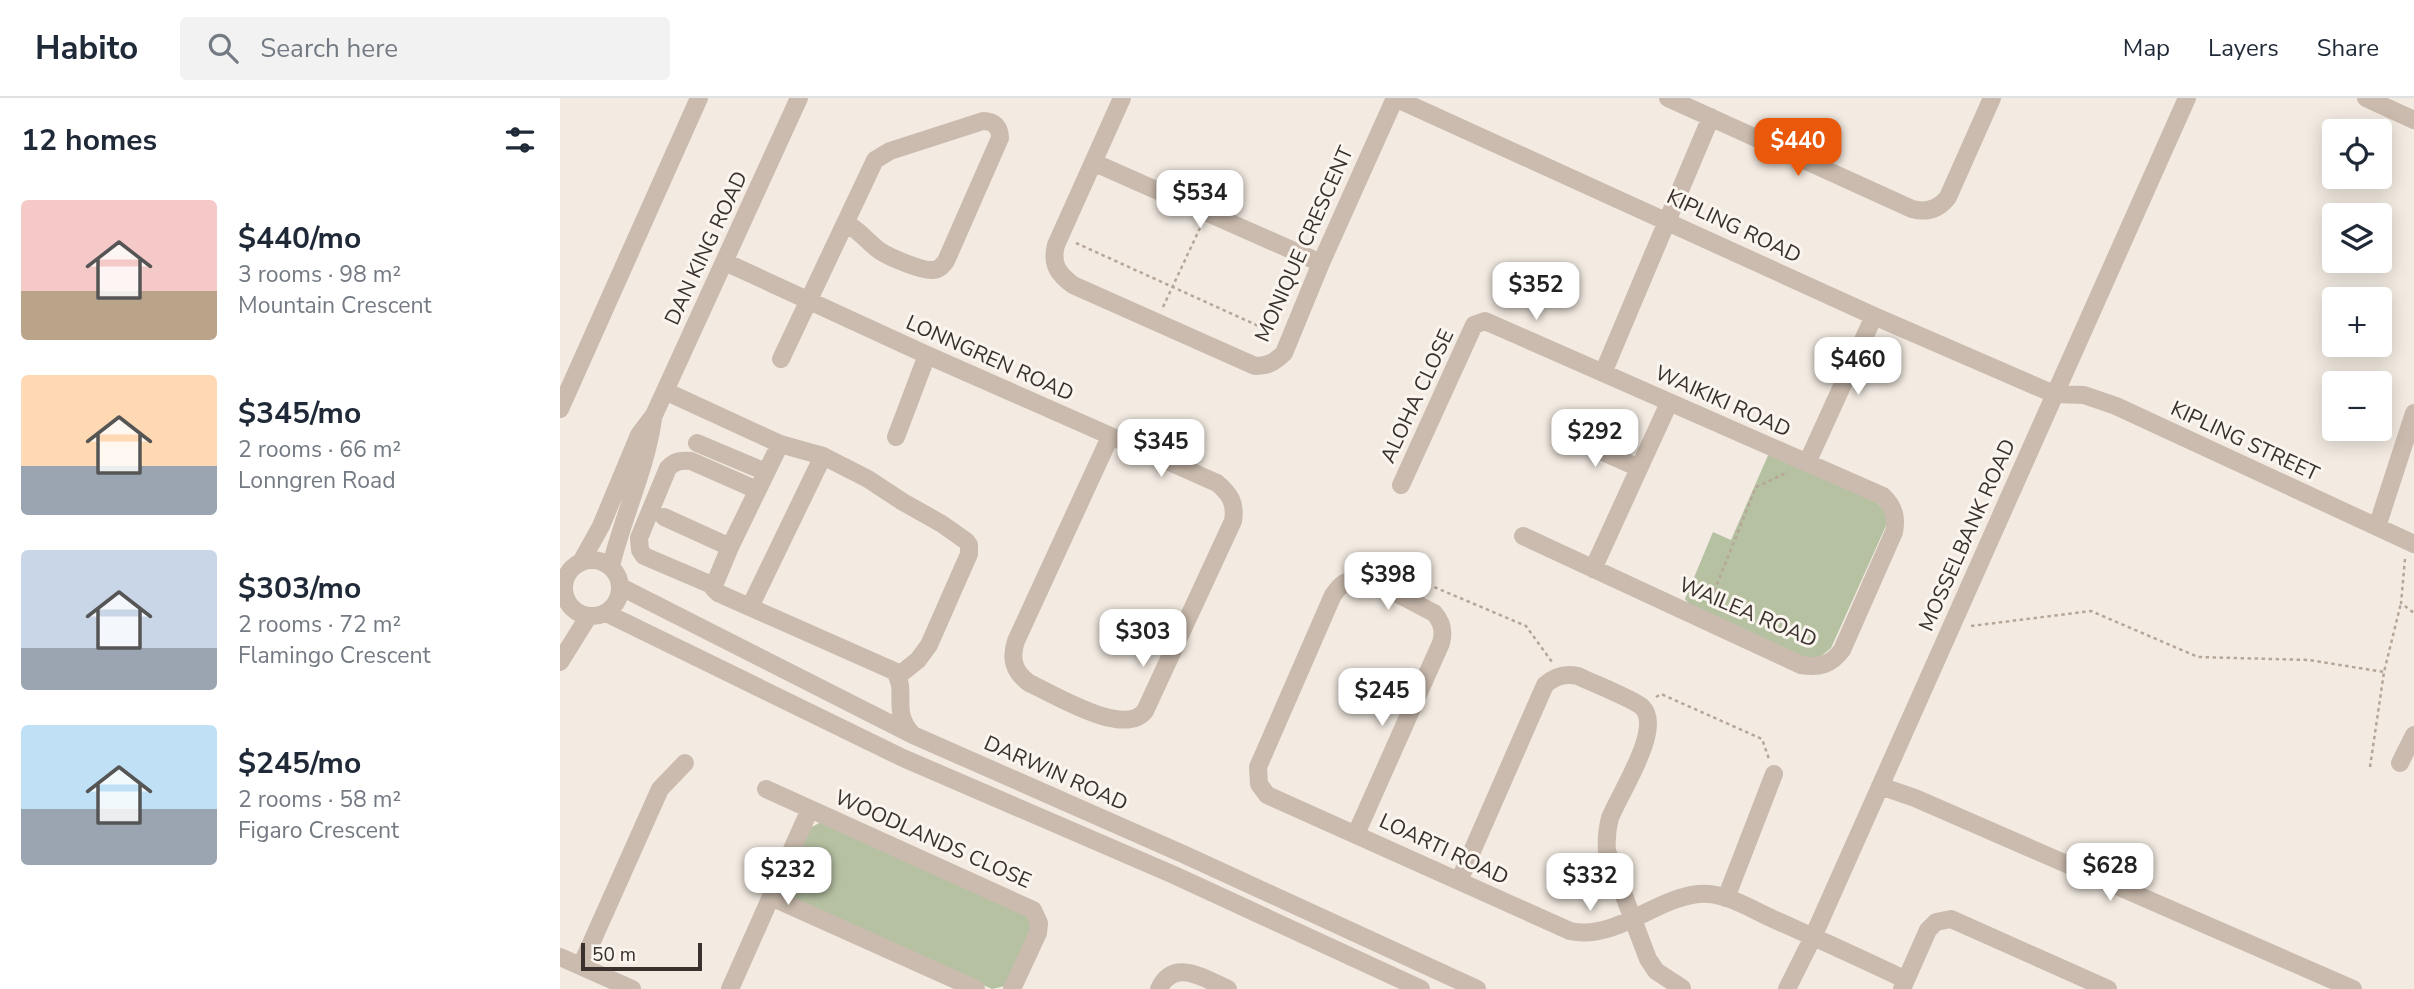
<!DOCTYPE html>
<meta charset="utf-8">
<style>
body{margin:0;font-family:"Nunito Sans",sans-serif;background:#f2f2f3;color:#1f2937;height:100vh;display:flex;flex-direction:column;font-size:26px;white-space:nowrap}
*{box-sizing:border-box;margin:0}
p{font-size:23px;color:#747a83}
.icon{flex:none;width:38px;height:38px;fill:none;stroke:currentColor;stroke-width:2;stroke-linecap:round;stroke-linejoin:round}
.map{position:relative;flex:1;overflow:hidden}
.panel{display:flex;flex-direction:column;background:#fff;width:560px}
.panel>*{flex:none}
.fabs{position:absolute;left:1762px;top:21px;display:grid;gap:14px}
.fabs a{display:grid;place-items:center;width:70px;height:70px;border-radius:7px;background:#fff;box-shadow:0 4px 18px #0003;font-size:35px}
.scale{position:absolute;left:21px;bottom:18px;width:121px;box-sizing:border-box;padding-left:7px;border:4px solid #3a302c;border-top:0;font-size:19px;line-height:24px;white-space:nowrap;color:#3a302c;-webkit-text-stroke:5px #faf5ee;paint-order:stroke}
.price{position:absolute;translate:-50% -60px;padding:0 16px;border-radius:14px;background:#fff;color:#222;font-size:23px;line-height:46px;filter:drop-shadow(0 2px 4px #0008)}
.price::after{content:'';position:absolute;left:50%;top:42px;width:21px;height:16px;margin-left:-10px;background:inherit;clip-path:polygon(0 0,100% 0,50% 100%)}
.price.selected{background:#ea580c;color:#fff}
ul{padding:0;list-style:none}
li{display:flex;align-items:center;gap:21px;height:175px;padding:0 21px}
li span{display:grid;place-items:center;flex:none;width:196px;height:140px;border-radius:7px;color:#555}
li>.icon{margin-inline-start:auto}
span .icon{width:84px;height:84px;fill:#fffc;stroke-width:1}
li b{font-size:30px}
h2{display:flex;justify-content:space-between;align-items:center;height:84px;padding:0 21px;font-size:30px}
header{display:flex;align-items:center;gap:42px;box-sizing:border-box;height:98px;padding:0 35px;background:#fff;border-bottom:2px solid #e0e1e3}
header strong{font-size:33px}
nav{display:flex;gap:38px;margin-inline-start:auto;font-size:24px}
.search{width:490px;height:63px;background:#f2f2f3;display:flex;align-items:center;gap:18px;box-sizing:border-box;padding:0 24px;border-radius:7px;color:#747a83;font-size:26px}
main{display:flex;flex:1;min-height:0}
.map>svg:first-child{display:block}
.green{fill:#b6c1a2}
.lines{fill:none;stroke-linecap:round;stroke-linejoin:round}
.path{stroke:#b6a698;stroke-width:2.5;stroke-dasharray:3.5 3.5;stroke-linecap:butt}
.minor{stroke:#cbbbae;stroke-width:18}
.labels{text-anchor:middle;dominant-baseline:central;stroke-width:6;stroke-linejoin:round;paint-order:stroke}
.street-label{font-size:21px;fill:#3a302c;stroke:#faf5ee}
</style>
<header>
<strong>Habito</strong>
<div class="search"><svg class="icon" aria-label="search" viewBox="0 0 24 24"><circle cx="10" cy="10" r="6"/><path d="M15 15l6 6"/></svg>Search here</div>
<nav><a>Map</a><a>Layers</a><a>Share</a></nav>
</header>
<main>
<section class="panel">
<h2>12 homes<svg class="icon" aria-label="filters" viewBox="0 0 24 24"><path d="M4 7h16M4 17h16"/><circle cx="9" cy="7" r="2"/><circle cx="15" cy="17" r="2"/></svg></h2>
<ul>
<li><span style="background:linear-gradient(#f6c9c9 65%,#b9a48a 0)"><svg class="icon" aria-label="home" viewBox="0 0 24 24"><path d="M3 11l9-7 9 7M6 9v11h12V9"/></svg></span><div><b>$440/mo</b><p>3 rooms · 98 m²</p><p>Mountain Crescent</p></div></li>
<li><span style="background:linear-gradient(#ffd9b3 65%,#9aa5b1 0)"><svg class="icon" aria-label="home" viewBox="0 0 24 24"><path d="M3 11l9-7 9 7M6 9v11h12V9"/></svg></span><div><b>$345/mo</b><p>2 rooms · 66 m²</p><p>Lonngren Road</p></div></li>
<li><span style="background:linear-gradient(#c9d6e8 70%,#9aa5b1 0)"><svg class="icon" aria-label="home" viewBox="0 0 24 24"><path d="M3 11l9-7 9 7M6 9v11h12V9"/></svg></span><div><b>$303/mo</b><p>2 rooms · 72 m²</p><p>Flamingo Crescent</p></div></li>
<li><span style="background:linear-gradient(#bfe0f5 60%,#9aa5b1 0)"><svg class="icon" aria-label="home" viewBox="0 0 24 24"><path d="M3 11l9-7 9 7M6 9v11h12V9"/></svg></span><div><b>$245/mo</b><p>2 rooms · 58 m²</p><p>Figaro Crescent</p></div></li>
</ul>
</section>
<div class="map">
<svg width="1854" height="891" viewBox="0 0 1854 891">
<rect width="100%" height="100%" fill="#f3ebe2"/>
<path class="green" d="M1209,355L1315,403C1324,411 1329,418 1325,430L1271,550L1260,559L1246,560L1129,506L1125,501L1153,434L1171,442Z
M261,724L467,816L473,828L445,888L432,891L228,799L224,791L250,730Z"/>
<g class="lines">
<path class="path" d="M516,145L714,235
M603,209L640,130
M1845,461L1841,505L1854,515
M790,465L794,455L966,528L992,564
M1149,506L1196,389L1228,374
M1411,528L1531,513L1638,559L1749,562L1824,574
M1096,599L1101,596L1202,641L1209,661
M1810,669L1824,574L1841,505"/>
<path class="minor" d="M562,0L496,147C491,166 498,176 513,187L695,268C708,268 715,264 724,255L761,165L835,0
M835,0L1314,218L1494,296L1524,297L1556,308L1854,446
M1108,0L1352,111C1367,115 1379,111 1388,99L1432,0
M1806,0L1854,22
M535,65L761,165
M165,164L367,257L657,385C670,396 676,405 673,423L585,613C564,640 494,596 469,585C454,574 450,561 456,543L550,339
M221,261L315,62L330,53L423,23C434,23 440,29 440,40L386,163C382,168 379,172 372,172C362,173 329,159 320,153C307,144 300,132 285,125
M1043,275L1151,19
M105,293L220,346L263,358L308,381L343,404L382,426L406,443L409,447V456L369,547L358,562L338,578
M0,311L139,0
M1007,338L1079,370
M336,339L367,257
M137,345L206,374
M220,346L170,449L153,490L158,495L334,573C349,593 330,612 352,636
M1247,365L1314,218
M841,387L914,227L925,223L1323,398C1334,409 1337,419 1334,434L1282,552C1271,567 1259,570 1241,567L963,438
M104,419L170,449
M1817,429L1854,315
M4 490a28 28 0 1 1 56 0a28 28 0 1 1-56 0Z
M21,464L41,428L79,337L94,317L239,0
M51,468C63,418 86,371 93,321
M1033,471L1109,305
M152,487L84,458L80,452L79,440L108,370C115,363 121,362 131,363L197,392
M61,489L353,637L623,756L917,891
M190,509L263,358
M46,515L343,660L614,777L861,891
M0,564L28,519
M1840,665L1854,637
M1320,688L1355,700L1793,891
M206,691L473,812L479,825L478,835L452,891
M796,736L881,545C884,534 883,525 874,515C855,506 811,478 790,483C782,484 778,491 773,497L698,669L699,686L707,697L1010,833C1055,843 1094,801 1138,796C1163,793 1191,811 1213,821C1258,841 1302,861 1346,882
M899,783L985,587C995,578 1005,575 1018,578C1032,585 1073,601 1082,609C1104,630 1059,696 1050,720C1047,731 1046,741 1047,753L1088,861L1096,873L1122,890
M211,799L416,891
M1166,800L1214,676
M0,859L72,891
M21,868L100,691L125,665
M170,891L250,711
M599,891C614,859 645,881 668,891
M1227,891L1253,839L1627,0
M1342,891L1368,832L1376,824L1391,821L1548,891"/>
</g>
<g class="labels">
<g class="street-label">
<text transform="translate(1174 128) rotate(25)">KIPLING ROAD</text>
<text transform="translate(744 146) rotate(-66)">MONIQUE CRESCENT</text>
<text transform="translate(146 150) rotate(-65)">DAN KING ROAD</text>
<text transform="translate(430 260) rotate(24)">LONNGREN ROAD</text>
<text transform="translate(857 298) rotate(-65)">ALOHA CLOSE</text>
<text transform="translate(1163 303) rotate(24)">WAIKIKI ROAD</text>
<text transform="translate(1685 343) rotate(25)">KIPLING STREET</text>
<text transform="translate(1407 437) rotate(-66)">MOSSELBANK ROAD</text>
<text transform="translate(1188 514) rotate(23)">WAILEA ROAD</text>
<text transform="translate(496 675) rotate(24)">DARWIN ROAD</text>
<text transform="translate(373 741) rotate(24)">WOODLANDS CLOSE</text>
<text transform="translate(884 751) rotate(25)">LOARTI ROAD</text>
</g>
</g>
</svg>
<div class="fabs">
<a><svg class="icon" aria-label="locate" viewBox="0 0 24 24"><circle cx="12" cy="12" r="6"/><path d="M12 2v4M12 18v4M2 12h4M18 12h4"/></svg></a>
<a><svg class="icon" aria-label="layers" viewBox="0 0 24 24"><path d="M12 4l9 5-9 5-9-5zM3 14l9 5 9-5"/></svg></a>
<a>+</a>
<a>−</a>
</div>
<div class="scale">50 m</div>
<b class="price selected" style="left:1238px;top:80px">$440</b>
<b class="price" style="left:640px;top:132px">$534</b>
<b class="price" style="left:976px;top:224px">$352</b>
<b class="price" style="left:1298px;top:299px">$460</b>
<b class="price" style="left:1035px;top:371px">$292</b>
<b class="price" style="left:601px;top:381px">$345</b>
<b class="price" style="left:828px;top:514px">$398</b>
<b class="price" style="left:583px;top:571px">$303</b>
<b class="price" style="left:822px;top:630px">$245</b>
<b class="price" style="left:1550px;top:805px">$628</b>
<b class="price" style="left:228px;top:809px">$232</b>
<b class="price" style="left:1030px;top:815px">$332</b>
</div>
</main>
